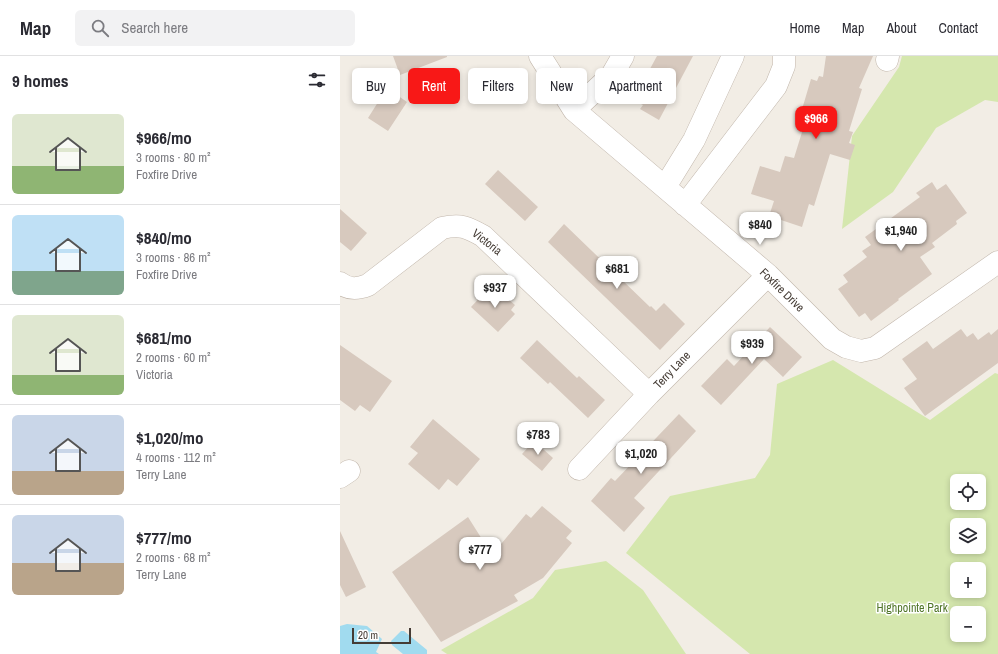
<!DOCTYPE html>
<meta charset="utf-8">
<style>
body{margin:0;font-family:"Archivo Narrow",sans-serif;background:#f2f2f3;color:#2b2b33;height:100vh;display:flex;flex-direction:column;font-size:15px;white-space:nowrap}
*{box-sizing:border-box;margin:0}
p{font-size:13px;color:#7c7c81}
.icon{flex:none;width:22px;height:22px;fill:none;stroke:currentColor;stroke-width:2;stroke-linecap:round;stroke-linejoin:round}
.map{position:relative;flex:1;overflow:hidden}
.drawer{display:flex;flex-direction:column;background:#fff;width:340px}
.drawer>*{flex:none}
.guide{position:absolute;left:12px;top:12px;width:380px;height:36px;display:flex;gap:8px}
.buttons{position:absolute;left:610px;top:418px;display:grid;gap:8px}
.buttons a{display:grid;place-items:center;width:36px;height:36px;border-radius:6px;background:#fff;box-shadow:0 2px 6px #0003;font-size:20px}
.scale{position:absolute;left:12px;bottom:10px;width:59px;box-sizing:border-box;padding-left:4px;border:2px solid #453c35;border-top:0;font-size:11px;line-height:14px;white-space:nowrap;color:#453c35;-webkit-text-stroke:3px #fff;paint-order:stroke}
.price{position:absolute;translate:-50% -34px;padding:0 9px;border-radius:8px;background:#fff;color:#222;font-size:13px;line-height:26px;filter:drop-shadow(0 1px 2px #0008)}
.price::after{content:'';position:absolute;left:50%;top:24px;width:12px;height:9px;margin-left:-6px;background:inherit;clip-path:polygon(0 0,100% 0,50% 100%)}
.price.active{background:#f81817;color:#fff}
ul{padding:0;list-style:none}
li{display:flex;align-items:center;gap:12px;height:100px;padding:0 12px}
li+li{border-top:1px solid #e1e1e2}
li span{display:grid;place-items:center;flex:none;width:112px;height:80px;border-radius:6px;color:#555}
li>.icon{margin-inline-start:auto}
span .icon{width:48px;height:48px;fill:#fffc;stroke-width:1}
li b{font-size:17px}
h2{display:flex;justify-content:space-between;align-items:center;height:48px;padding:0 12px;font-size:17px}
.pill{padding:0 14px;border-radius:6px;background:#fff;box-shadow:0 2px 6px #0003;font-size:14px;line-height:36px}
.pill.active{background:#f81817;color:#fff}
header{display:flex;align-items:center;gap:24px;box-sizing:border-box;height:56px;padding:0 20px;background:#fff;border-bottom:1px solid #e1e1e2}
header strong{font-size:19px}
nav{display:flex;gap:22px;margin-inline-start:auto;font-size:14px}
.search{width:280px;height:36px;background:#f2f2f3;display:flex;align-items:center;gap:10px;box-sizing:border-box;padding:0 14px;border-radius:6px;color:#7c7c81;font-size:15px}
main{display:flex;flex:1;min-height:0}
.map>svg:first-child{display:block}
.green{fill:#d5e7ae;fill-rule:evenodd}
.water{fill:#a1dbef}
.building{fill:#d7c9be}
.lines{fill:none;stroke-linecap:round;stroke-linejoin:round}
.minor-casing{stroke:#c1b6ab;stroke-width:23}
.minor{stroke:#fff;stroke-width:22}
.labels{text-anchor:middle;dominant-baseline:central;stroke-width:3;stroke-linejoin:round;paint-order:stroke}
.street-label{font-size:12px;fill:#453c35;stroke:#fff}
.park-label{font-size:12px;fill:#517629;stroke:#fff}
</style>
<header>
<strong>Map</strong>
<div class="search"><svg class="icon" aria-label="search" viewBox="0 0 24 24"><circle cx="10" cy="10" r="6"/><path d="M15 15l6 6"/></svg>Search here</div>
<nav><a>Home</a><a>Map</a><a>About</a><a>Contact</a></nav>
</header>
<main>
<section class="drawer">
<h2>9 homes<svg class="icon" aria-label="filters" viewBox="0 0 24 24"><path d="M4 7h16M4 17h16"/><circle cx="9" cy="7" r="2"/><circle cx="15" cy="17" r="2"/></svg></h2>
<ul>
<li><span style="background:linear-gradient(#dfe7d0 65%,#8fb573 0)"><svg class="icon" aria-label="home" viewBox="0 0 24 24"><path d="M3 11l9-7 9 7M6 9v11h12V9"/></svg></span><div><b>$966/mo</b><p>3 rooms · 80 m²</p><p>Foxfire Drive</p></div></li>
<li><span style="background:linear-gradient(#bfe0f5 70%,#7fa58c 0)"><svg class="icon" aria-label="home" viewBox="0 0 24 24"><path d="M3 11l9-7 9 7M6 9v11h12V9"/></svg></span><div><b>$840/mo</b><p>3 rooms · 86 m²</p><p>Foxfire Drive</p></div></li>
<li><span style="background:linear-gradient(#dfe7d0 75%,#8fb573 0)"><svg class="icon" aria-label="home" viewBox="0 0 24 24"><path d="M3 11l9-7 9 7M6 9v11h12V9"/></svg></span><div><b>$681/mo</b><p>2 rooms · 60 m²</p><p>Victoria</p></div></li>
<li><span style="background:linear-gradient(#c9d6e8 70%,#b9a48a 0)"><svg class="icon" aria-label="home" viewBox="0 0 24 24"><path d="M3 11l9-7 9 7M6 9v11h12V9"/></svg></span><div><b>$1,020/mo</b><p>4 rooms · 112 m²</p><p>Terry Lane</p></div></li>
<li><span style="background:linear-gradient(#c9d6e8 60%,#b9a48a 0)"><svg class="icon" aria-label="home" viewBox="0 0 24 24"><path d="M3 11l9-7 9 7M6 9v11h12V9"/></svg></span><div><b>$777/mo</b><p>2 rooms · 68 m²</p><p>Terry Lane</p></div></li>
</ul>
</section>
<div class="map">
<svg width="658" height="598" viewBox="0 0 658 598">
<rect width="100%" height="100%" fill="#f2ede5"/>
<path class="green" d="M562,0H658V46L645,44L596,72L553,136L502,173L512,80L559,11Z
M493,304L590,364L655,317L658,318V598H410L286,497L330,440L415,422L430,399L437,328ZM617,425H639V447H617ZM617,469H639V491H617ZM617,513H639V535H617ZM617,557H639V579H617Z
M266,505L303,534L346,598H107L101,594L193,542L215,514Z"/>
<path class="water" d="M7,568L27,570L42,583L36,596L39,598H0V570Z
M61,575H64L87,594V598H63L52,589L51,585Z"/>
<path class="building" d="M53,0H107V1L60,19Z
M317,0H353L319,64L300,53L303,49L293,44Z
M486,0H533L519,32L522,33L509,75L513,76L509,87L515,89L510,104L490,98L474,150L469,148L462,171L429,160L434,145L411,138L420,110L440,116L445,100L454,102L467,60L465,59L467,52L463,50L471,23L477,25L479,20L483,21Z
M47,32L67,46L48,75L28,62Z
M158,114L198,151L185,165L145,128Z
M592,126L597,134L606,128L627,157L616,165L617,168L592,187L595,191L580,201L592,218L558,243L559,244L531,265L525,257L519,261L498,233L508,226L503,219L527,201L522,195L531,189L525,181L580,141L576,137Z
M0,153L27,177L11,195L0,186Z
M224,168L310,251L311,250L316,255L324,247L345,268L320,294L208,186Z
M149,232L156,240L160,236L175,249L171,254L175,258L158,276L131,251Z
M430,271L462,301L443,321L424,303L381,349L361,330L387,303L394,310Z
M621,273L627,281L633,277L638,284L649,276L651,279L658,273V307L585,360L564,332L577,323L562,303L587,285L593,293Z
M197,284L237,322L239,320L265,344L248,362L210,326L208,328L180,302Z
M0,289L52,325L30,356L20,349L15,355L0,344Z
M339,358L356,375L294,442L305,452L284,476L251,445L271,422L275,425Z
M93,363L140,403L117,430L108,423L99,434L68,408L78,397L70,391Z
M194,385L213,402L202,415L182,398Z
M202,450L232,475L226,482L232,487L203,522L174,539L178,545L101,586L52,516L128,461L152,499L186,458L191,462Z
M0,475L26,531L6,541L0,529Z"/>
<g class="lines">
<defs>
<path id="minor" d="M200,0L234,54L428,219L492,283L506,291L521,295L535,292L658,206
M547,4L548,0
M234,54L272,19L283,0
M325,131L354,84L393,0
M345,149L436,30L444,10V0
M0,227C9,234 18,233 28,229L102,172C121,168 127,171 143,180L309,338
M239,413L309,338L428,219
M0,421L9,415"/>
</defs>
<use href="#minor" class="minor-casing"/>
<use href="#minor" class="minor"/>
</g>
<g class="labels">
<g class="street-label">
<text transform="translate(147 186) rotate(38)">Victoria</text>
<text transform="translate(442 234) rotate(44)">Foxfire Drive</text>
<text transform="translate(332 314) rotate(-46)">Terry Lane</text>
</g>
<g class="park-label">
<text x="572" y="552">Highpointe Park</text>
</g>
</g>
</svg>
<div class="buttons">
<a><svg class="icon" aria-label="locate" viewBox="0 0 24 24"><circle cx="12" cy="12" r="6"/><path d="M12 2v4M12 18v4M2 12h4M18 12h4"/></svg></a>
<a><svg class="icon" aria-label="layers" viewBox="0 0 24 24"><path d="M12 4l9 5-9 5-9-5zM3 14l9 5 9-5"/></svg></a>
<a>+</a>
<a>−</a>
</div>
<div class="scale">20 m</div>
<b class="price active" style="left:476px;top:84px">$966</b>
<b class="price" style="left:420px;top:190px">$840</b>
<b class="price" style="left:561px;top:196px">$1,940</b>
<b class="price" style="left:277px;top:234px">$681</b>
<b class="price" style="left:155px;top:253px">$937</b>
<b class="price" style="left:412px;top:309px">$939</b>
<b class="price" style="left:198px;top:400px">$783</b>
<b class="price" style="left:301px;top:419px">$1,020</b>
<b class="price" style="left:140px;top:515px">$777</b>
<div class="guide">
<a class="pill">Buy</a>
<a class="pill active">Rent</a>
<a class="pill">Filters</a>
<a class="pill">New</a>
<a class="pill">Apartment</a>
</div>
</div>
</main>
